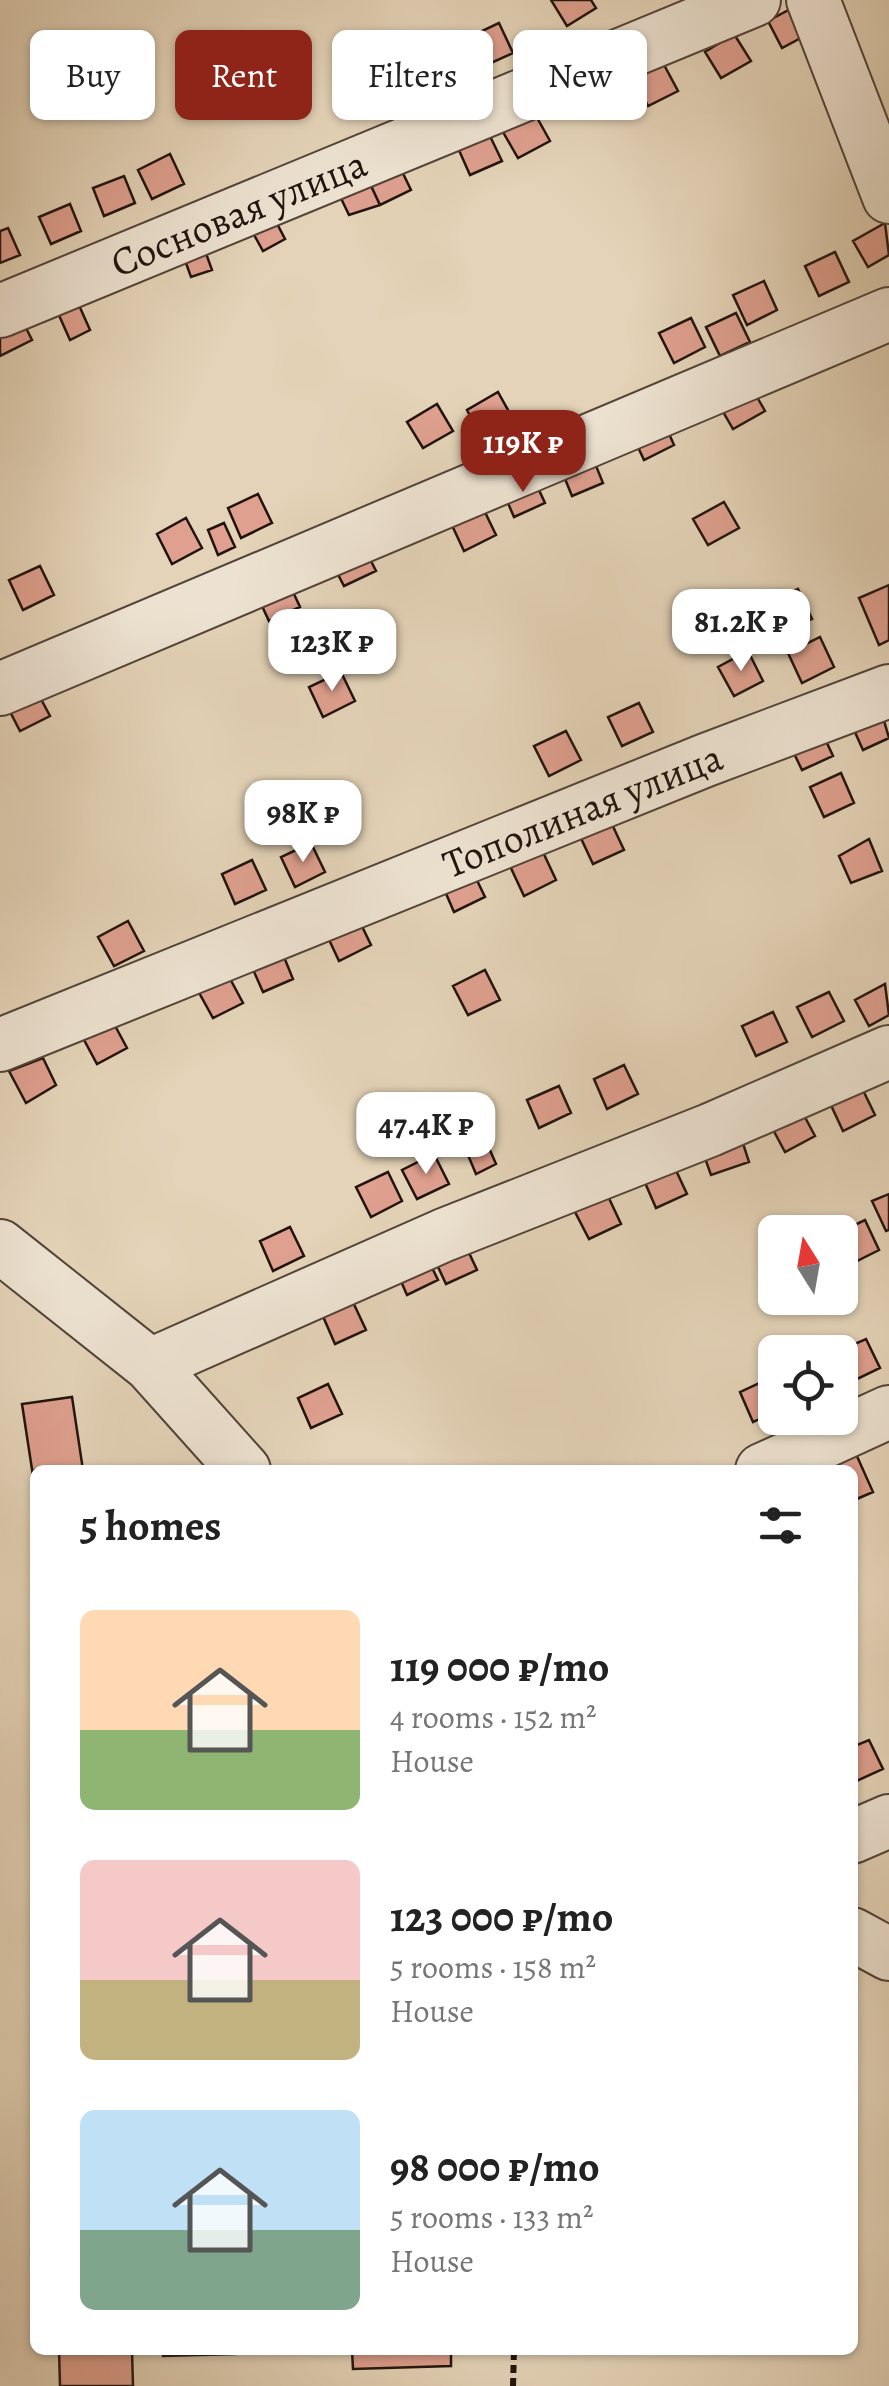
<!DOCTYPE html>
<meta charset="utf-8">
<style>
body{margin:0;font-family:Alegreya,serif;background:#f2f2f2;color:#222;height:100vh;display:flex;flex-direction:column;font-size:38px;white-space:nowrap}
*{box-sizing:border-box;margin:0}
p{font-size:32px;color:#767676}
.icon{flex:none;width:55px;height:55px;fill:none;stroke:currentColor;stroke-width:2;stroke-linecap:round;stroke-linejoin:round}
.map{position:relative;flex:1;overflow:hidden}
.details{position:absolute;left:30px;top:1465px;width:828px;height:890px;display:flex;flex-direction:column;background:#fff;border-radius:15px;box-shadow:0 2px 8px #0004}
.details>*{flex:none}
.top-card{position:absolute;left:30px;top:30px;width:830px;height:90px;display:flex;gap:20px}
.needle{width:65px;rotate:349deg}
.fabs{position:absolute;left:758px;top:1215px;display:grid;gap:20px}
.fabs a{display:grid;place-items:center;width:100px;height:100px;border-radius:15px;background:#fff;box-shadow:0 2px 8px #0004;font-size:50px}
.price{position:absolute;translate:-50% -85px;padding:0 22px;border-radius:20px;background:#fff;color:#222;font-size:32px;line-height:65px;filter:drop-shadow(0 2px 5px #0008)}
.price::after{content:'';position:absolute;left:50%;top:60px;width:30px;height:22px;margin-left:-15px;background:inherit;clip-path:polygon(0 0,100% 0,50% 100%)}
.price.active{background:#8f2418;color:#fff}
ul{padding:0;list-style:none}
li{display:flex;align-items:center;gap:30px;height:250px;padding:0 50px}
li span{display:grid;place-items:center;flex:none;width:280px;height:200px;border-radius:15px;color:#555}
li>.icon{margin-inline-start:auto}
span .icon{width:120px;height:120px;fill:#fffc;stroke-width:1}
li b{font-size:42px}
h2{display:flex;justify-content:space-between;align-items:center;height:120px;padding:0 50px;font-size:42px}
.tag{padding:0 35px;border-radius:15px;background:#fff;box-shadow:0 2px 8px #0004;font-size:35px;line-height:90px}
.tag.active{background:#8f2418;color:#fff}
.map>svg:first-child{display:block}
.building{fill:#dfa08f;stroke:#21140f;stroke-width:2.5}
.lines{fill:none;stroke-linecap:round;stroke-linejoin:round}
.minor-casing{stroke:#524439;stroke-width:56}
.path{stroke:#21140f;stroke-width:6;stroke-dasharray:8 5;stroke-linecap:butt}
.minor{stroke:#ede2d1;stroke-width:52}
.labels{text-anchor:middle;dominant-baseline:central;stroke-width:8;stroke-linejoin:round;paint-order:stroke}
.street-label{font-size:40px;fill:#21140f;stroke:#ede2d1}
</style>
<div class="map">
<svg width="889" height="2386" viewBox="0 0 889 2386">
<rect width="100%" height="100%" fill="#e4d3b8"/>
<filter id="stains"><feTurbulence type="fractalNoise" baseFrequency=".002" numOctaves="4"/><feColorMatrix values="0 0 0 0 .2 0 0 0 0 .09 0 0 0 0 .02 0 0 0 .5 -.17"/></filter>
<radialGradient id="worn" r=".72"><stop offset=".6" stop-color="#630" stop-opacity="0"/><stop offset="1" stop-color="#630" stop-opacity=".3"/></radialGradient>
<path class="building" d="M551,0H591L596,8L567,26Z
M798,5L812,32L782,48L768,21Z
M499,23L513,53L482,67L469,37Z
M734,34L751,61L721,78L705,52Z
M662,61L678,91L648,106L633,77Z
M387,65L401,94L370,110L355,80Z
M535,114L550,141L518,158L503,132Z
M489,134L502,161L470,175L458,148Z
M170,154L184,184L152,199L138,170Z
M397,161L411,190L380,205L366,175Z
M366,175L380,205L349,215L336,188Z
M124,176L135,203L104,216L93,188Z
M70,204L81,231L51,244L39,217Z
M271,212L285,239L263,251L248,224Z
M885,223L889,255L868,267L853,241Z
M8,228L20,255L0,263V231Z
M203,245L212,270L191,277L182,252Z
M835,252L849,282L819,296L805,266Z
M764,281L777,310L747,325L733,295Z
M78,303L90,330L70,340L58,313Z
M17,310L32,340L0,356V319Z
M736,313L750,342L720,356L706,327Z
M691,318L705,347L674,363L659,333Z
M750,385L765,411L733,429L718,403Z
M498,392L513,419L481,436L467,410Z
M437,404L453,431L423,448L407,422Z
M661,416L674,445L644,460L630,430Z
M592,456L603,483L572,496L561,469Z
M531,473L545,503L514,517L501,487Z
M258,494L272,523L241,538L228,508Z
M724,502L739,528L708,545L693,519Z
M482,506L496,535L464,551L450,521Z
M186,518L202,548L172,564L157,534Z
M224,523L235,547L218,555L208,530Z
M361,541L376,571L344,586L329,557Z
M40,566L54,595L23,610L9,580Z
M286,577L300,607L269,621L255,591Z
M889,585V640L879,645L859,598Z
M798,589L812,619L781,633L767,603Z
M753,607L767,636L736,651L723,621Z
M820,637L834,667L802,683L788,653Z
M748,651L763,681L734,696L718,667Z
M341,672L355,701L323,717L309,687Z
M34,686L50,716L20,731L5,702Z
M639,703L653,732L622,746L608,717Z
M880,707L889,738L863,750L850,721Z
M819,726L833,756L802,770L788,741Z
M566,731L581,760L549,776L534,746Z
M841,773L854,803L824,817L810,787Z
M610,820L624,850L593,864L579,834Z
M869,839L882,871L851,883L839,856Z
M311,843L325,872L295,887L281,857Z
M542,850L556,880L524,896L510,866Z
M252,860L266,890L235,904L222,874Z
M471,868L485,897L454,912L441,882Z
M357,916L371,945L339,961L325,931Z
M128,921L144,951L114,966L98,937Z
M282,952L293,979L263,992L251,965Z
M485,970L500,1000L468,1015L453,986Z
M227,973L243,1003L213,1018L197,989Z
M885,984L889,1015L869,1026L855,1000Z
M829,992L844,1021L812,1037L797,1007Z
M773,1012L787,1042L756,1056L742,1026Z
M113,1022L127,1048L97,1064L83,1038Z
M43,1058L56,1085L26,1103L9,1071Z
M624,1065L638,1094L607,1109L594,1079Z
M559,1086L571,1113L539,1128L527,1100Z
M861,1086L875,1115L843,1131L829,1101Z
M799,1106L815,1136L785,1152L769,1122Z
M482,1132L496,1164L476,1174L462,1141Z
M740,1134L749,1162L711,1175L701,1147Z
M434,1154L449,1184L417,1199L402,1170Z
M673,1164L687,1194L656,1208L643,1178Z
M388,1172L402,1201L371,1217L356,1187Z
M607,1194L621,1224L589,1239L574,1210Z
M889,1194V1230L886,1231L872,1201Z
M865,1220L879,1250L847,1266L840,1251V1232Z
M290,1227L304,1256L273,1271L260,1241Z
M463,1240L477,1270L446,1284L432,1254Z
M424,1251L438,1280L407,1295L394,1265Z
M352,1300L366,1330L335,1344L322,1314Z
M866,1339L880,1368L849,1383L840,1352H836Z
M770,1378L775,1412L753,1422L740,1392Z
M328,1384L342,1414L311,1428L298,1398Z
M72,1397L83,1470H35V1489L22,1404Z
M856,1454L873,1492L852,1501V1470H837L834,1464Z
M869,1740L883,1769L852,1783V1747Z
M59,2350H132L133,2386H60Z
M162,2350H235V2354L163,2356Z
M352,2350H451V2366L353,2369Z"/>
<g class="lines">
<defs>
<g id="minor">
<path d="M813,0L889,197"/>
<path id="s1" d="M0,311L754,0"/>
<path d="M0,689L889,314"/>
<path id="s2" d="M0,1045L706,760L889,691"/>
<path d="M0,1246L150,1365L244,1470"/>
<path d="M150,1365L444,1235L710,1130L889,1052"/>
<path d="M762,1470L889,1412"/>
<path d="M852,1837L889,1821"/>
<path d="M852,1934L889,1954"/>
</g>
</defs>
<use href="#minor" class="minor-casing"/>
<path class="path" d="M513,2386L514,2350"/>
<use href="#minor" class="minor"/>
</g>
<g class="labels">
<g class="street-label">
<text stroke="none"><textPath href="#s1" startOffset="258">Сосновая улица</textPath></text>
<text stroke="none"><textPath href="#s2" startOffset="628">Тополиная улица</textPath></text>
</g>
</g>
<rect width="100%" height="100%" filter="url(#stains)"/>
<rect width="100%" height="100%" fill="url(#worn)"/>
</svg>
<div class="fabs">
<a><svg class="needle" viewBox="-14 -14 28 28"><path d="M0-13l5 13h-10z" fill="#e53935"/><path d="M0 13l5-13h-10z" fill="#767676"/></svg></a>
<a><svg class="icon" aria-label="locate" viewBox="0 0 24 24"><circle cx="12" cy="12" r="6"/><path d="M12 2v4M12 18v4M2 12h4M18 12h4"/></svg></a>
</div>
<b class="price active" style="left:523px;top:495px">119K ₽</b>
<b class="price" style="left:741px;top:674px">81.2K ₽</b>
<b class="price" style="left:332px;top:694px">123K ₽</b>
<b class="price" style="left:303px;top:865px">98K ₽</b>
<b class="price" style="left:426px;top:1177px">47.4K ₽</b>
<div class="top-card">
<a class="tag">Buy</a>
<a class="tag active">Rent</a>
<a class="tag">Filters</a>
<a class="tag">New</a>
</div>
<section class="details">
<h2>5 homes<svg class="icon" aria-label="filters" viewBox="0 0 24 24"><path d="M4 7h16M4 17h16"/><circle cx="9" cy="7" r="2"/><circle cx="15" cy="17" r="2"/></svg></h2>
<ul>
<li><span style="background:linear-gradient(#ffd9b3 60%,#8fb573 0)"><svg class="icon" aria-label="home" viewBox="0 0 24 24"><path d="M3 11l9-7 9 7M6 9v11h12V9"/></svg></span><div><b>119 000 ₽/mo</b><p>4 rooms · 152 m²</p><p>House</p></div></li>
<li><span style="background:linear-gradient(#f6c9c9 60%,#c2b280 0)"><svg class="icon" aria-label="home" viewBox="0 0 24 24"><path d="M3 11l9-7 9 7M6 9v11h12V9"/></svg></span><div><b>123 000 ₽/mo</b><p>5 rooms · 158 m²</p><p>House</p></div></li>
<li><span style="background:linear-gradient(#bfe0f5 60%,#7fa58c 0)"><svg class="icon" aria-label="home" viewBox="0 0 24 24"><path d="M3 11l9-7 9 7M6 9v11h12V9"/></svg></span><div><b>98 000 ₽/mo</b><p>5 rooms · 133 m²</p><p>House</p></div></li>
</ul>
</section>
</div>
